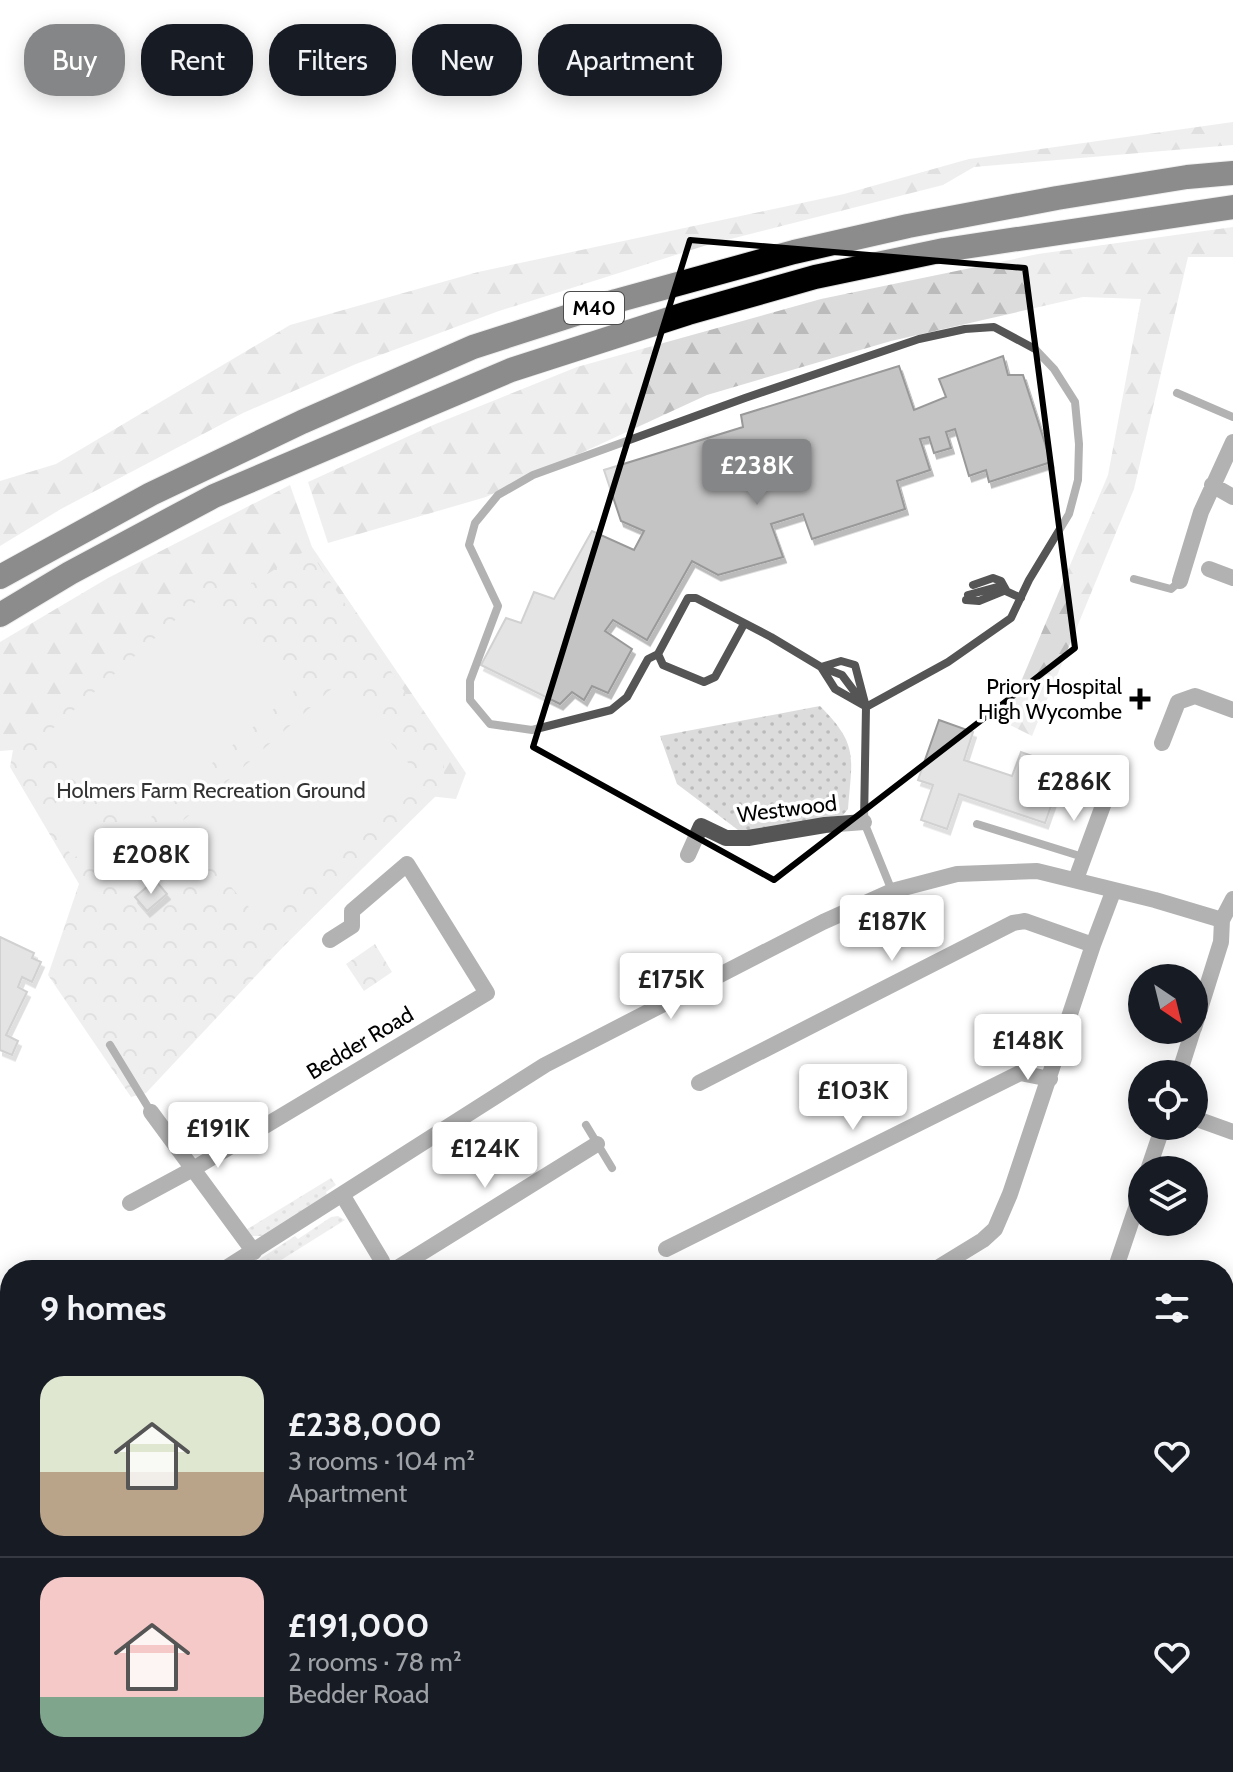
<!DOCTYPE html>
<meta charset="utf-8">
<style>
body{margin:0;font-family:Cabin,sans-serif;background:#20242c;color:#f1f3f6;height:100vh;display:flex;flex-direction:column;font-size:30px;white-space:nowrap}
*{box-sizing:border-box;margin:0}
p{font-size:26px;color:#9ea1a6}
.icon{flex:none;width:44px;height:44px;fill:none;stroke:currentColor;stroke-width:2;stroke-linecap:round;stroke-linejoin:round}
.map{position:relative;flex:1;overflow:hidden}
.details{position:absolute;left:0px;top:1260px;width:1234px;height:512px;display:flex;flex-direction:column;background:#171b24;border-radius:32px 32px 0 0;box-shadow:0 4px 20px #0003}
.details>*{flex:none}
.banner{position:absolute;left:24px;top:24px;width:800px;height:72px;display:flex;gap:16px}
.needle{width:52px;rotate:145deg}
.fabs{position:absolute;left:1128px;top:964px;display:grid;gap:16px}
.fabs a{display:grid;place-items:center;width:80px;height:80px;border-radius:50%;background:#171b24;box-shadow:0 4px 20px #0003;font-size:40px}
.price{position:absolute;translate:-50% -68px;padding:0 18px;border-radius:8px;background:#fff;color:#222;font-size:26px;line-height:52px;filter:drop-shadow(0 2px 4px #0008)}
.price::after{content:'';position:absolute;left:50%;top:48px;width:24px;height:18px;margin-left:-12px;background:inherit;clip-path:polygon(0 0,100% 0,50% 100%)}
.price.selected{background:#858687;color:#fff}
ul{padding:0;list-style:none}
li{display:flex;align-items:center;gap:24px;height:200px;padding:0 40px}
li+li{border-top:2px solid #363941}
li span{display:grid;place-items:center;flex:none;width:224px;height:160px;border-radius:24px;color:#555}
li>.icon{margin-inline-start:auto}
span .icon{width:96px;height:96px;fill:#fffc;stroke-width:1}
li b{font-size:34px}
h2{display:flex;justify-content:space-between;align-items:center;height:96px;padding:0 40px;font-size:34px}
.chip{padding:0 28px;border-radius:32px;background:#171b24;box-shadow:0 4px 20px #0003;font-size:28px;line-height:72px}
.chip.selected{background:#858687;color:#fff}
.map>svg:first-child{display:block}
.grass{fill:url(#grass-dots)}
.forest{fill:url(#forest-firs)}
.park{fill:url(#park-crowns)}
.pitch{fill:#dcdcdc}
.building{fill:#c4c4c4;stroke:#999;stroke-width:2;filter:url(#shadow)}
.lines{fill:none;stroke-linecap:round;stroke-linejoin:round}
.motorway-casing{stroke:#dbdbdb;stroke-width:26}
.service{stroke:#555;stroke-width:8}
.minor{stroke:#555;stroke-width:16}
.tertiary{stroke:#555;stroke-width:16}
.motorway{stroke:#000;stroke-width:24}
.marked{fill:none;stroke:#000;stroke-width:6;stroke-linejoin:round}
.poi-dot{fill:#000;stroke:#fff;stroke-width:3}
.labels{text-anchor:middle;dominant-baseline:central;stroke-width:7;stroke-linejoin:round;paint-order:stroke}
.shield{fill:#fff;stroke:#4c4c4c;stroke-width:2}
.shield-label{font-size:20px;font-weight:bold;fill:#000}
.poi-label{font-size:22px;fill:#000;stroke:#fff;text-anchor:end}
.park-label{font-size:22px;fill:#333;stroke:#fff}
.street-label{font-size:22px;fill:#000;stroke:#fff}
</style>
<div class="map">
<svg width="1233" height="1772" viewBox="0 0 1233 1772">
<defs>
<pattern id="grass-dots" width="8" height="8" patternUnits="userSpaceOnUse" patternTransform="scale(2)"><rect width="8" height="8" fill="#dcdcdc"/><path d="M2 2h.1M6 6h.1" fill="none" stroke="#bbb" stroke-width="1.8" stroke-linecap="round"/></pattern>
<pattern id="forest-firs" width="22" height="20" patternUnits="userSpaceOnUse" patternTransform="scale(2)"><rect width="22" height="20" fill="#dcdcdc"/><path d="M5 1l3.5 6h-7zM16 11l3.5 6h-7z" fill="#bbb"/></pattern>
<pattern id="park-crowns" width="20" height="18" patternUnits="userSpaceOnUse" patternTransform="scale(2)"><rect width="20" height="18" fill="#dcdcdc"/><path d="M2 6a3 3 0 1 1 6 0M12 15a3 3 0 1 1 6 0" fill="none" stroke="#bbb"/></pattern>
<filter id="shadow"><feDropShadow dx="3" dy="5.5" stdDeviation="0" flood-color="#0004"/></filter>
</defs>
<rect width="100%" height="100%" fill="#fff"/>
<path class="grass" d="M820,706C859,745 852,757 848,809L843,815L742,833L677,784L660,736Z
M331,1178L336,1185L326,1192L327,1195L265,1236H251L244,1231Z
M338,1216L345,1220L265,1270H243L295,1236L298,1239L331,1217Z"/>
<path class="forest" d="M1233,122V145L974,167L943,185L707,245L499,311L356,364L243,413L61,509L0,546V481L56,464L290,325L478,272L844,194L969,159Z
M1233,227V257H1188L1134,489L1032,736L1004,722L1108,475L1141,299L1083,297L891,341L707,395L486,497L328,543L308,482L433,425L577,367L821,299L1038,254Z
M290,485L312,547L466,773L456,799L13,750L0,751V642L108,578Z"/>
<path class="park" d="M308,549L407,695L444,757V788L283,947L146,1093L131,1097L48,975L79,884L10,767L13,750L212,573L238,592Z
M375,944L392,972L364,991L346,964Z
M1233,1638V1772H1176L1181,1762H1224V1661Z"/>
<path class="pitch" d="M208,591L295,690L134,832L48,733Z
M338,683L425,782L264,924L177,826Z
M69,792L104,834L74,858L40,816Z
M10,1687V1762H45L47,1772H0V1690Z
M171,1762H206L222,1772H165Z"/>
<path class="building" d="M1003,356L1008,375H1023L1051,462L989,482L986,470L969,476L955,429L946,432L951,448L934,453L929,437L920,439L930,470L897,481L905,509L812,539L803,514L771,524L783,557L718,575L692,561L647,640L613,620L605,631L632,649L608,693L592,686L584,700L572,692L560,704L481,665L506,618L521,623L534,592L554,599L592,531L634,550L644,531L621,521L604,470L743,427L741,415L899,366L914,410L946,397L939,379Z
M939,720L973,732L964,760L1012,776L1021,752L1049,762L1040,787L1056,792L1045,823L959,794L947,829L921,820L933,785L918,780Z
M155,880L167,894L147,911L135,897Z
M0,937L34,953L32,958L41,962L32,982L22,977L18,987L27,992L6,1035L18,1041L12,1055L0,1050Z
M10,1516V1560L0,1563V1519Z
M10,1599V1658L0,1649V1611Z
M653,1762H704L698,1772H648Z
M799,1762H821L813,1772Z
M975,1762H979L992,1772H967Z
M1104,1762H1139L1153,1772H1097Z"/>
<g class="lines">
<defs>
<path id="motorway" d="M0,577L151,494L302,422L473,347L616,301L794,252L908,226L1057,198L1187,177L1233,173
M0,615L70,573L214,496L511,370L688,313L815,277L944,250L1233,207"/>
</defs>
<use href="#motorway" class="motorway-casing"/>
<path class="service" d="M1177,393L1233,417
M1134,579L1171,589L1180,581
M973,585L993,578L1001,581L1006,590
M968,595L997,587L1021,598
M966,600L979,601L1006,590
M744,624L715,677L704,682L663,665L658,654L688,598H696L771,637L821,667L841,661L855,665L866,707
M658,654L648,659L627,697L611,710L532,730L490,724L470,700V681L498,606L469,545L475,523L498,495L533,475L745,398L919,339L965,329L994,327L1035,349L1054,369L1075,402L1079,444L1078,480L1069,514L1029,580L1011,618L948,662L866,707L864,822L892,891
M821,667L842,675L863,703
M821,667L835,689L865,706
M977,824L1083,857
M110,1045L151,1112
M586,1125L612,1168
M10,1463L3,1436L10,1420
M259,1762L275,1772
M392,1772L398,1762"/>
<path class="minor" d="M1212,485L1233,497
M1209,569L1233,578
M1180,581L1201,512L1233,442
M1162,743L1178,702L1195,696L1233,710
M688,855L701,826L726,838H748L825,825L864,822
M1076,879L1112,781
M699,1083L1013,923L1025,921L1093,945
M151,1112L254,1252
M1194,1118L1233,1132
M343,1196L382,1261L384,1270
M130,1203L193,1169L487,993L407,864L352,911V926L330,940
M666,1249L1020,1073L1050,1079
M394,1270L597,1144
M934,1270L983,1240L995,1229L1010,1194L1093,945L1113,892
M1224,1377L1233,1366
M1224,1477L1233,1478
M941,1772V1762"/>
<path class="tertiary" d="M1194,1028L1221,942L1222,920L1233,899
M1179,1074L1193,1030
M1148,1170L1163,1126
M223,1270L545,1065L823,922L892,891L957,874L1037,871L1155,900L1222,920
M1115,1270L1142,1190
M0,1383L10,1380
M752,1772L759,1762"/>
<use href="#motorway" class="motorway"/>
</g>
<path d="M0 0H1233V1772H0ZM690,240L1025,268L1075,648L774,880L533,747Z" fill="#fff" fill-opacity=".55" fill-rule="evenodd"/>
<path class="marked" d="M690,240L1025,268L1075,648L774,880L533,747Z"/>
<path class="poi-dot" d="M1136 687h8v8h8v8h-8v8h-8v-8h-8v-8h8z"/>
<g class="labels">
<rect class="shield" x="564" y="292" width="60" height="32" rx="6"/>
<g class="shield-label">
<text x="594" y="308">M40</text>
</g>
<g class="poi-label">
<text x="1122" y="686">Priory Hospital<tspan x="1122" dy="25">High Wycombe</tspan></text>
</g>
<g class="park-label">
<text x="211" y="790">Holmers Farm Recreation Ground</text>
</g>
<g class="street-label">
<text transform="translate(787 809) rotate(-7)">Westwood</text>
<text transform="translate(360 1043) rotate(-31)">Bedder Road</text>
</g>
</g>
</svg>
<div class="fabs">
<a><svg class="needle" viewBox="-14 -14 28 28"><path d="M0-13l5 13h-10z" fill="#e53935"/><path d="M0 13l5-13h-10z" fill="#9ea1a6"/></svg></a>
<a><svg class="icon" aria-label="locate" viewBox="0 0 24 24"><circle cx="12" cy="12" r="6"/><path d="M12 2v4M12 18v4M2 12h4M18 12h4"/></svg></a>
<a><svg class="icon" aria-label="layers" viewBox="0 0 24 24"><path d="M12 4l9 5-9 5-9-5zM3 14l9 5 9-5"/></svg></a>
</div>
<b class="price selected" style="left:757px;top:507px">£238K</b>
<b class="price" style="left:1074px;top:823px">£286K</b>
<b class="price" style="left:151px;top:896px">£208K</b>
<b class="price" style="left:892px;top:963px">£187K</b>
<b class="price" style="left:671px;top:1021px">£175K</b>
<b class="price" style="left:1028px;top:1082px">£148K</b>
<b class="price" style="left:853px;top:1132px">£103K</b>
<b class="price" style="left:218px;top:1170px">£191K</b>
<b class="price" style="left:485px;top:1190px">£124K</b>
<div class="banner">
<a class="chip selected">Buy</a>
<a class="chip">Rent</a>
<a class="chip">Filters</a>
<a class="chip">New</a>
<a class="chip">Apartment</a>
</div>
<section class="details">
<h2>9 homes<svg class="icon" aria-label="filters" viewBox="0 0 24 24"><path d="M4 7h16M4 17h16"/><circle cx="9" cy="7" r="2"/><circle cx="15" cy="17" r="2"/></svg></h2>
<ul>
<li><span style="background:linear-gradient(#dfe7d0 60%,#b9a48a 0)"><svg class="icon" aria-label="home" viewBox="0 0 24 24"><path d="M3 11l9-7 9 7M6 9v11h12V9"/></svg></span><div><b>£238,000</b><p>3 rooms · 104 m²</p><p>Apartment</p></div><svg class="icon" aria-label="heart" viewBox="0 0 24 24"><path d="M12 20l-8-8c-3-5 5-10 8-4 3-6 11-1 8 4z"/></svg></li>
<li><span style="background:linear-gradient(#f6c9c9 75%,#7fa58c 0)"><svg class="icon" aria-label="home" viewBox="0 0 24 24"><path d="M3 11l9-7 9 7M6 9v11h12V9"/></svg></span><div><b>£191,000</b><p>2 rooms · 78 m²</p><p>Bedder Road</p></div><svg class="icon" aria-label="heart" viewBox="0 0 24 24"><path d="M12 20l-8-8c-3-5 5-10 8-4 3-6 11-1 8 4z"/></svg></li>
</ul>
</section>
</div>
